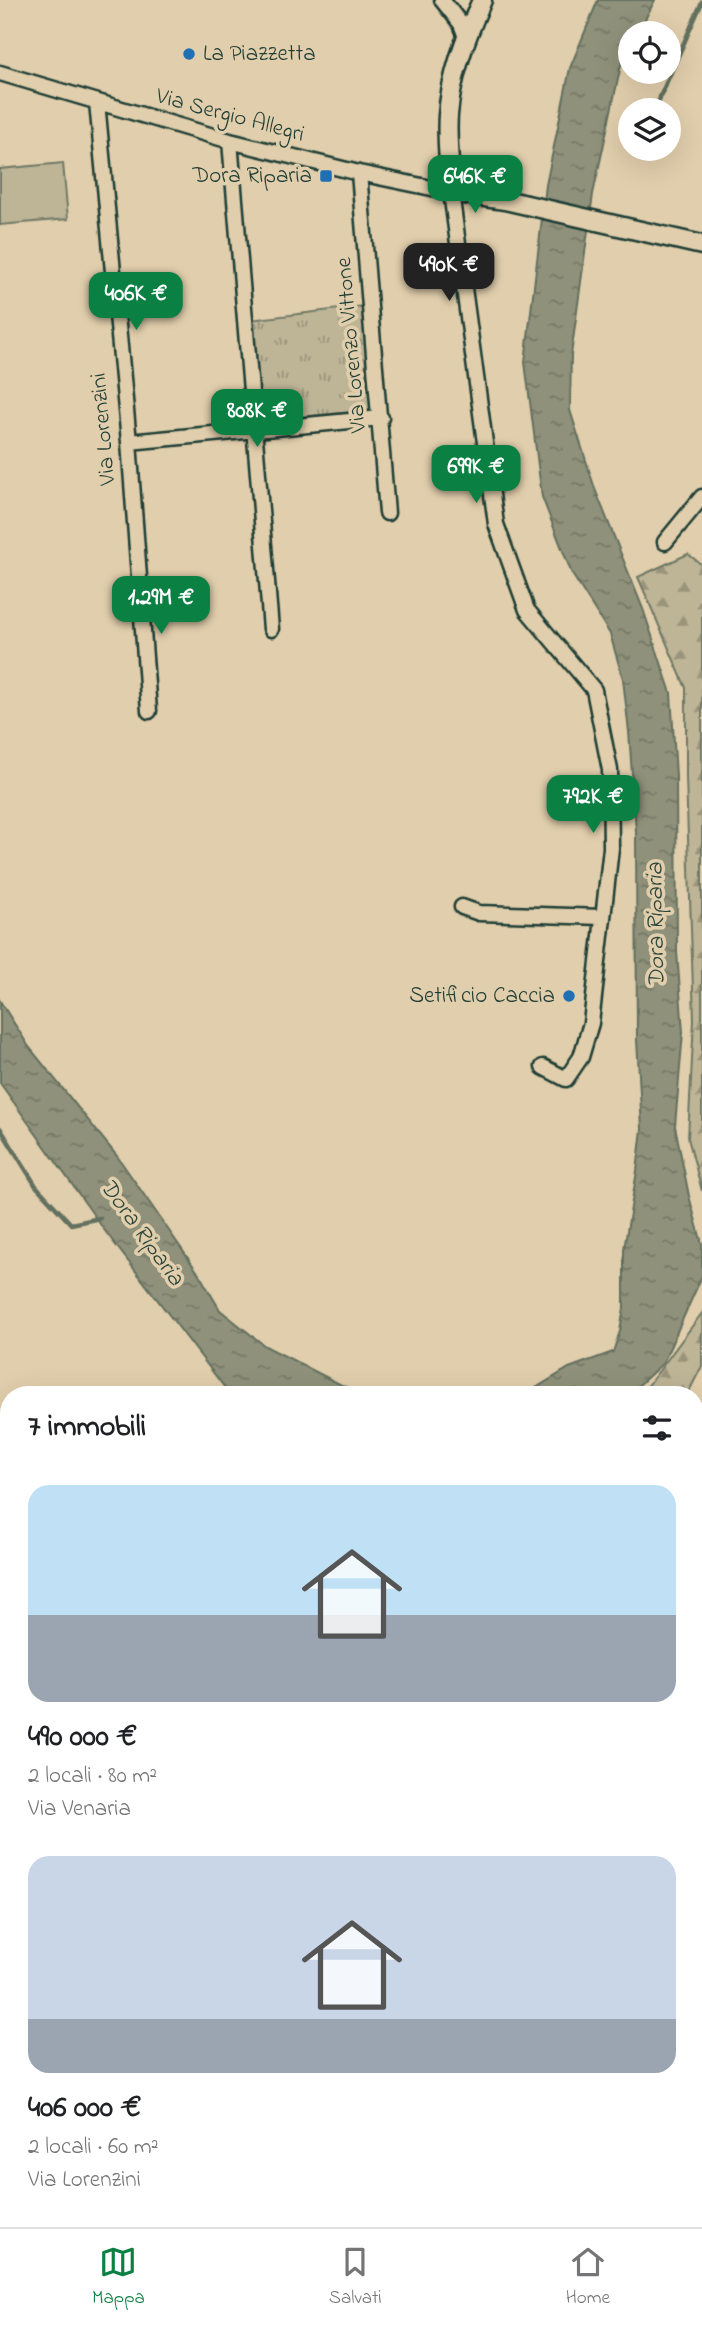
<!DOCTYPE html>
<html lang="it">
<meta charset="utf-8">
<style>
body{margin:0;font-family:"Indie Flower",sans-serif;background:#f2f2f2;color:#202124;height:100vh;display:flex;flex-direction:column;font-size:26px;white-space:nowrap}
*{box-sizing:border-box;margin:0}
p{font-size:23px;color:#757577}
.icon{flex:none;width:38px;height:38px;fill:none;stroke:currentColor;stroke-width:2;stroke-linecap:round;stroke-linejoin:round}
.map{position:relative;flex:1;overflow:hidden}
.sheet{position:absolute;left:0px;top:1386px;width:704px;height:842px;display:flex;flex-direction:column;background:#fff;border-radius:28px 28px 0 0;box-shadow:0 7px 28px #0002}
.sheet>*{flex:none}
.buttons{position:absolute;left:618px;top:21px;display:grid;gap:14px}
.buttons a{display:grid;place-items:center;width:63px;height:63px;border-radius:50%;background:#fff;box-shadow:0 7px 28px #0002;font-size:35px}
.price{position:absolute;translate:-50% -60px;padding:0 16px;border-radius:14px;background:#0b8043;color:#fff;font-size:23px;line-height:46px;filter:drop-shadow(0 2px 4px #0008)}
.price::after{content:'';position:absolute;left:50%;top:42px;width:21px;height:16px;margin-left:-10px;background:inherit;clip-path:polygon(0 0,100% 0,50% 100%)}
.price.active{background:#222;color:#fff}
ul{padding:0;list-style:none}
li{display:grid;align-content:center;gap:14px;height:371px;padding:0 28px}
li span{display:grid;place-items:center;height:217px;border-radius:21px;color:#555}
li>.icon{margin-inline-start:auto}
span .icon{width:126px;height:126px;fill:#fffc;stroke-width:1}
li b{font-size:30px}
h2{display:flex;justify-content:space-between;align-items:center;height:84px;padding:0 28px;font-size:30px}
.dock{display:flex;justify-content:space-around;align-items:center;height:98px;border-top:2px solid #e0e0e0;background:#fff;font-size:19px;color:#757577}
.dock a{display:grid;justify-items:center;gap:4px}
.dock .active{color:#0b8043}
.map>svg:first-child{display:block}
.built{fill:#d0c1a2}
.grass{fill:url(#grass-tufts);stroke:#6e7865;stroke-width:2}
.forest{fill:url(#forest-firs);stroke:#6e7865;stroke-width:2}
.pitch{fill:#beb496;stroke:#6e7865;stroke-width:2}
.water{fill:url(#water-ripples);stroke:#626f5e;stroke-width:2}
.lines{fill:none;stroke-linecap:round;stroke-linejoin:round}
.stream{stroke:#626f5e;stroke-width:4.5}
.minor-casing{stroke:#1f3d34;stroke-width:19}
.tertiary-casing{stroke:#1f3d34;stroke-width:23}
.minor{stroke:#e1ceac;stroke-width:14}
.tertiary{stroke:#e1ceac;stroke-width:18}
.poi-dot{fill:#1f6fb2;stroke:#e1ceac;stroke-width:2.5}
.labels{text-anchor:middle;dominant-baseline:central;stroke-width:7;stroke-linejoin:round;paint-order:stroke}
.poi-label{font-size:23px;fill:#1f3d34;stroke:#e1ceac;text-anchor:end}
.street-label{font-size:23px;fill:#1f3d34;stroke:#e1ceac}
.water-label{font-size:24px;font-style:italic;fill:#2a453b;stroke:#e1ceac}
</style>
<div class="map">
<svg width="702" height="2227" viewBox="0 0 702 2227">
<defs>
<pattern id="grass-tufts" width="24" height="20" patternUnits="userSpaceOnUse" patternTransform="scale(1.75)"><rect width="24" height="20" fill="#beb496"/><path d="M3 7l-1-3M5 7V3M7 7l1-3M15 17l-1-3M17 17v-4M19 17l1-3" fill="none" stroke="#9a947b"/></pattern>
<pattern id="forest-firs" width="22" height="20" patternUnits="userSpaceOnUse" patternTransform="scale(1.75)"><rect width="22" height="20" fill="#beb496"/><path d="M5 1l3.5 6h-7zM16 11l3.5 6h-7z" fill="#9a947b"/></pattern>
<pattern id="water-ripples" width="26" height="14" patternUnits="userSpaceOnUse" patternTransform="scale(1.75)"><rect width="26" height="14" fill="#8f917a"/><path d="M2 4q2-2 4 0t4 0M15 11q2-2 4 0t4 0" fill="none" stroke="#747865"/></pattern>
</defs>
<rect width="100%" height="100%" fill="#e1ceac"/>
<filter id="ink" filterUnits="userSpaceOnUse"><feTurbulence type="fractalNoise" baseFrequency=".0143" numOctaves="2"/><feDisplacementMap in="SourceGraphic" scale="14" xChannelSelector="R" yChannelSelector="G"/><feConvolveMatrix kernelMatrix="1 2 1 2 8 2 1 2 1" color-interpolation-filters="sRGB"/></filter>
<g filter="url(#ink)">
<path class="built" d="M396,2219H548L545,2227H404Z"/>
<path class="grass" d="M363,306L374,410L259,421L249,320Z"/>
<path class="forest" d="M688,554L702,565V1191L688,1138L694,1020L686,777V688L638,577Z
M702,1313V1366L687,1395H641Z
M0,1571L9,1575V1657L0,1653Z"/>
<path class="pitch" d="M63,163L68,219L0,225V169Z"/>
<path class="water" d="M598,0H655L638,33H630V48L621,65L593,194L571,355L570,410L595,489L643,609L671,693L676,776L677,952L683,1032L675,1126L689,1196L702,1244V1276L663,1363L628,1395H495L529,1392L569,1368L613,1352L620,1331L624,1308V1249L637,1171L642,1129L637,1040L636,832L629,732L623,679L610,634L572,574L542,497L525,362L546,185L570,68Z
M0,1001L29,1047L117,1156L199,1274L220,1310L265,1346L361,1395H236L225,1388L105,1231L0,1083Z"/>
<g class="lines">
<path class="stream" d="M657,110L660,97L702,2
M647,155L649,149
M0,1128L36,1186L71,1224L100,1218"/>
<defs>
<path id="minor" d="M442,0L461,24L466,37
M0,73L230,141L359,173L451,192L496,524L527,610L594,690L610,770L611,848L591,1023L581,1057L566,1079L543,1067
M97,102L129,442L149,711
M230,141L271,629
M359,173L387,513
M129,442L381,418
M665,542L702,497
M462,907L479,913L602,917
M695,1656L702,1655
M699,1856L702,1816
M695,2028L702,2029
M0,2031L9,2032
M695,2169L702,2176
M209,2227L211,2219
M599,2227L602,2219"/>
<path id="tertiary" d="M482,0C466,37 451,75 448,115C446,140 450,167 451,192L505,200L702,245
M695,1506L702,1501
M0,1673L9,1676"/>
</defs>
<use href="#minor" class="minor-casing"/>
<use href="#tertiary" class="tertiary-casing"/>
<use href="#minor" class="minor"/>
<use href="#tertiary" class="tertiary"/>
</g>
</g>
<g class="poi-dot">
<circle cx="189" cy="54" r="7"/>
<rect x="319" y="169" width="14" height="14" rx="3.5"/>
<circle cx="569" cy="996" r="7"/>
</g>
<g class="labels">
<g class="poi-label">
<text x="203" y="54" text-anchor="start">La Piazzetta</text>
<text x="312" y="176">Dora Riparia</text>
<text x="555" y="996">Setificio Caccia</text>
</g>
<g class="street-label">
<text transform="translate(230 116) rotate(15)">Via Sergio Allegri</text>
<text transform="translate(352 345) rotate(-95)">Via Lorenzo Vittone</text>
<text transform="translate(104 429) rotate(-95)">Via Lorenzini</text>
</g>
<g class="water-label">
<text transform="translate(657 925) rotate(-91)">Dora Riparia</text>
<text transform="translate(141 1233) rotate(54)">Dora Riparia</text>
</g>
</g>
</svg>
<div class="buttons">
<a><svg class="icon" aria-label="locate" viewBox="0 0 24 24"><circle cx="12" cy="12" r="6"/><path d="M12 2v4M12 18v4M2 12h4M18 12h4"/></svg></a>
<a><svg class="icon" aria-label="layers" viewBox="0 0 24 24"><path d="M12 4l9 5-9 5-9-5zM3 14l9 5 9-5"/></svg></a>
</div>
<b class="price" style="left:475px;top:215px">646K €</b>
<b class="price active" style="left:449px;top:303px">490K €</b>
<b class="price" style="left:136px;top:332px">406K €</b>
<b class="price" style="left:257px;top:449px">808K €</b>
<b class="price" style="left:476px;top:505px">699K €</b>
<b class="price" style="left:161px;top:636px">1.29M €</b>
<b class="price" style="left:593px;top:835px">792K €</b>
<section class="sheet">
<h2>7 immobili<svg class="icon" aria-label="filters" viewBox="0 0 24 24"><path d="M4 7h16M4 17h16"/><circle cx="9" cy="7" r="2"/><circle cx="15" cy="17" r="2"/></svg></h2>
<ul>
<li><span style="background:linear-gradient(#bfe0f5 60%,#9aa5b1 0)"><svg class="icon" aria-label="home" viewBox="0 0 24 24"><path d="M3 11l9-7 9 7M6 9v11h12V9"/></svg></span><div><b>490 000 €</b><p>2 locali · 80 m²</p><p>Via Venaria</p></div></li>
<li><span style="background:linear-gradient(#c9d6e8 75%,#9aa5b1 0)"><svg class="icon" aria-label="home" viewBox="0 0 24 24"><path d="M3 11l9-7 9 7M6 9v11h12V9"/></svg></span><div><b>406 000 €</b><p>2 locali · 60 m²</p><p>Via Lorenzini</p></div></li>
</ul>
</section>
</div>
<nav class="dock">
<a class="active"><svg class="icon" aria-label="map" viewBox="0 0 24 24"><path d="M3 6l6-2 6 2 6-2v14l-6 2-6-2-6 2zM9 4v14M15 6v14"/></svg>Mappa</a>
<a><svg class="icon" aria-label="saved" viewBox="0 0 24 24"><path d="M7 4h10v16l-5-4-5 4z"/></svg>Salvati</a>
<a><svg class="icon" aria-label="home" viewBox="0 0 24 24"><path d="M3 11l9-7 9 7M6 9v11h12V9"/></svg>Home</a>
</nav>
